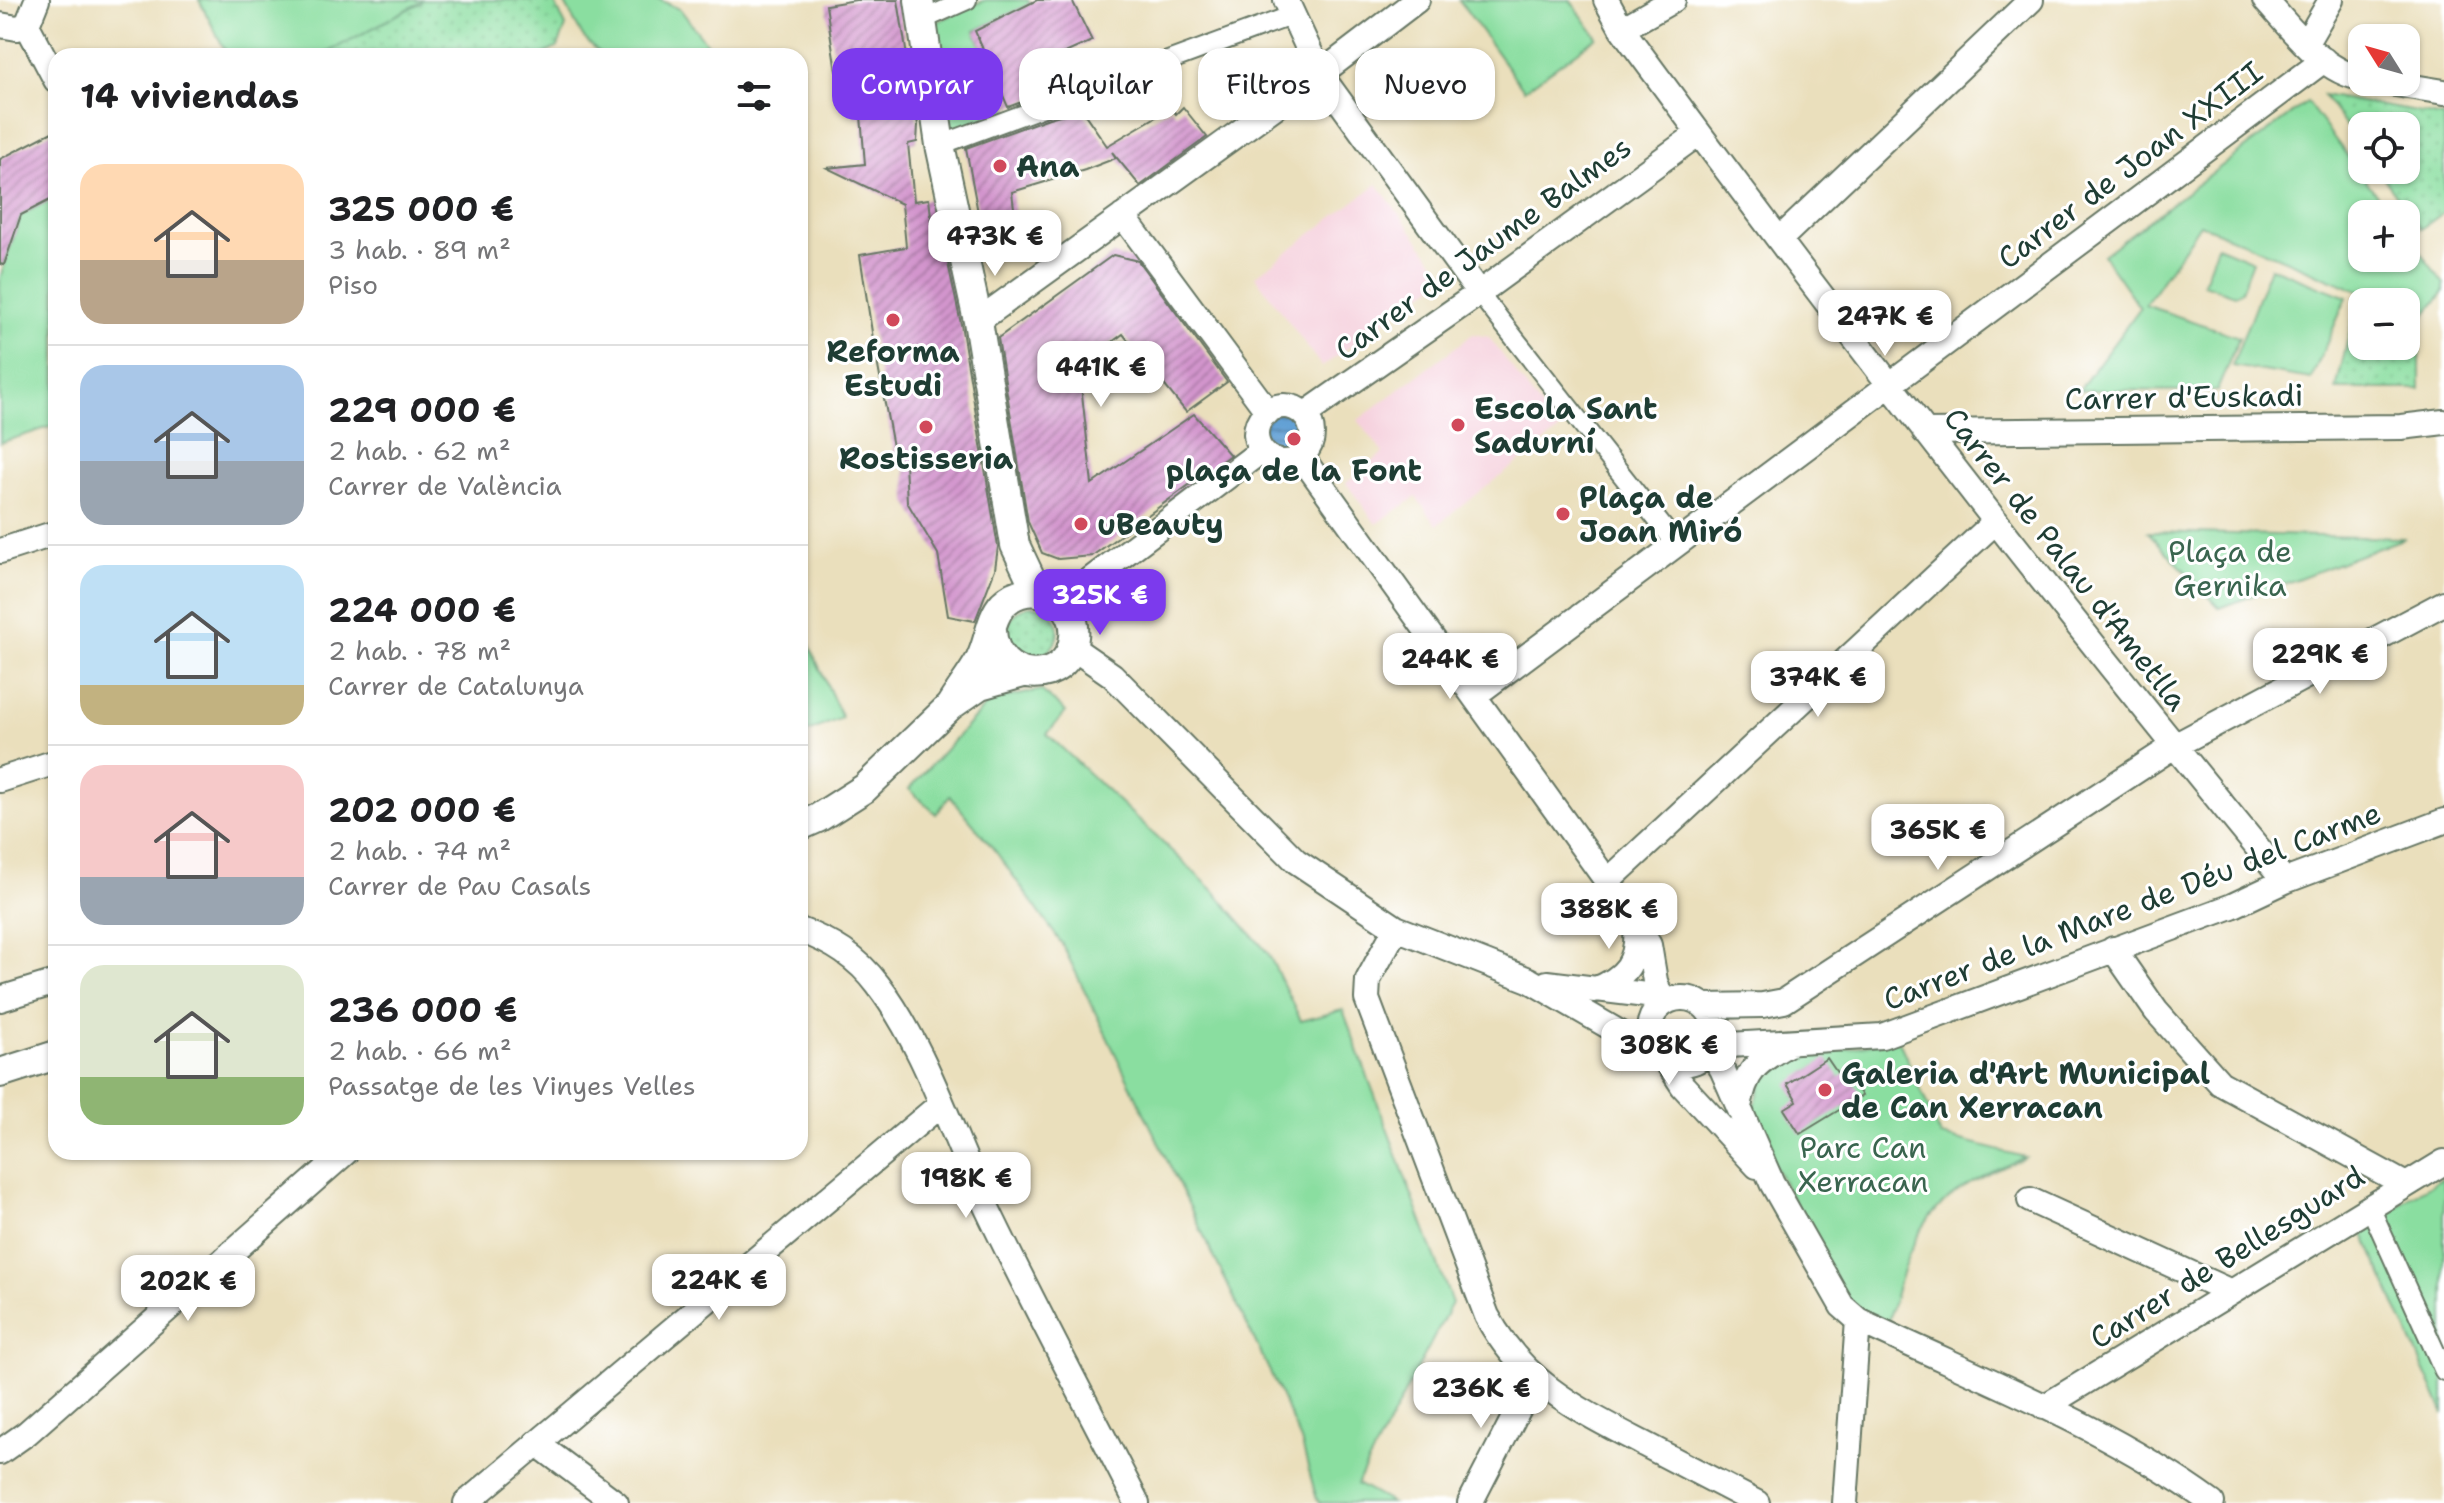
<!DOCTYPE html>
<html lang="es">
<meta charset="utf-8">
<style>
body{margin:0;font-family:"Shantell Sans",sans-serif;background:#f2f2f2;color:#202124;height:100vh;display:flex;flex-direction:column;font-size:30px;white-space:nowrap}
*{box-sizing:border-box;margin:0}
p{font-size:26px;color:#757577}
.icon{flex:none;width:44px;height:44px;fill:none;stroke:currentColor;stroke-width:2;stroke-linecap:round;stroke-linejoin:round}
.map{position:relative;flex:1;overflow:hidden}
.panel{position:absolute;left:48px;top:48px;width:760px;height:1112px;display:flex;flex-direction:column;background:#fff;border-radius:24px;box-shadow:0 2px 6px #0004}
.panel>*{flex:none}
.banner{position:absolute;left:832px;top:48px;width:760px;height:72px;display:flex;gap:16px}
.needle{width:52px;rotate:307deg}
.controls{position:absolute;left:2348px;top:24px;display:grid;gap:16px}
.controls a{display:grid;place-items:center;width:72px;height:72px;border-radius:16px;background:#fff;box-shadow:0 2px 6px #0004;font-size:40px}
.price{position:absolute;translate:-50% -68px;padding:0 18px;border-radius:16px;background:#fff;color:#222;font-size:26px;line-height:52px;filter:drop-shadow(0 2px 4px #0008)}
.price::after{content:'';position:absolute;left:50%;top:48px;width:24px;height:18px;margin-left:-12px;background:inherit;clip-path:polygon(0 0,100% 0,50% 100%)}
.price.current{background:#7c3aed;color:#fff}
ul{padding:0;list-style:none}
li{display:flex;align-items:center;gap:24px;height:200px;padding:0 32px}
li+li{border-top:2px solid #e0e0e0}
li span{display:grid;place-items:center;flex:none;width:224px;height:160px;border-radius:24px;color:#555}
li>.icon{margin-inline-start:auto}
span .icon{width:96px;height:96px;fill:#fffc;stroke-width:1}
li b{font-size:34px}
h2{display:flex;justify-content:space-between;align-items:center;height:96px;padding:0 32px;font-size:34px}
.pill{padding:0 28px;border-radius:24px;background:#fff;box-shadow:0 2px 6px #0004;font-size:28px;line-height:72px}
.pill.current{background:#7c3aed;color:#fff}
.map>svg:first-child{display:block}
.built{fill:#f5cfdc}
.grass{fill:url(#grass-dots);stroke:#548e6a;stroke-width:2}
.green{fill:#8adea0;stroke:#548e6a;stroke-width:2}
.water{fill:url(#water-rules);stroke:#426f84;stroke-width:2}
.building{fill:url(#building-hatch)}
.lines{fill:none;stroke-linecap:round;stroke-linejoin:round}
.pedestrian-casing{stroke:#667664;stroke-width:22}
.minor-casing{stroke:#667664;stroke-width:28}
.tertiary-casing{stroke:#667664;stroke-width:32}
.pedestrian{stroke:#fff;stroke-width:18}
.minor{stroke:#fff;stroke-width:24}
.tertiary{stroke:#fff;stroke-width:28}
.poi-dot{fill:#d1495b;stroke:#fff;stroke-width:3}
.labels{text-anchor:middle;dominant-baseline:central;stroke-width:6;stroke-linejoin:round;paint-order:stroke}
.street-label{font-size:30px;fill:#1f3d34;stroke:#fff}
.poi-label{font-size:30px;font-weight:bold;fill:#1f3d34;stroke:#fff;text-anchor:start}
.park-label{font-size:30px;fill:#3a654f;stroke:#fff}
</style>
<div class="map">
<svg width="2444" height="1503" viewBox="0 0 2444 1503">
<defs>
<pattern id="grass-dots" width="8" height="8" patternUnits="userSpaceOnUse" patternTransform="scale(2)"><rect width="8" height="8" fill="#8adea0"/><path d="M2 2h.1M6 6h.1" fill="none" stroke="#77bf8a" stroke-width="1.8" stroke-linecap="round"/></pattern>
<pattern id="water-rules" width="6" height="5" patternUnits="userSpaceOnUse" patternTransform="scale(2)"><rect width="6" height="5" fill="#64a1d5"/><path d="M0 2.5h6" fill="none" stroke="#5284ae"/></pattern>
<pattern id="building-hatch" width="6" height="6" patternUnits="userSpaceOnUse" patternTransform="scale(2)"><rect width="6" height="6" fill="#d395cd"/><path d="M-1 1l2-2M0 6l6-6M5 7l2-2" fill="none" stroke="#ab7ba7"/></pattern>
</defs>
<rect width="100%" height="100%" fill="#fff"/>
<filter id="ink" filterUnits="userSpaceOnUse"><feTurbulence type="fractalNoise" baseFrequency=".0125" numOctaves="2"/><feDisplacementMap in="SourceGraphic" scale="16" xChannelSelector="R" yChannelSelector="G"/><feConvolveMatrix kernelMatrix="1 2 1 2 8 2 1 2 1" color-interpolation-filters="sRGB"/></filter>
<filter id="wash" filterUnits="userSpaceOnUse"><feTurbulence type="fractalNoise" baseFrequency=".006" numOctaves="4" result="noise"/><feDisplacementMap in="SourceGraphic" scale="32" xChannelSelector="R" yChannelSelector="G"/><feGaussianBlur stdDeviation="1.8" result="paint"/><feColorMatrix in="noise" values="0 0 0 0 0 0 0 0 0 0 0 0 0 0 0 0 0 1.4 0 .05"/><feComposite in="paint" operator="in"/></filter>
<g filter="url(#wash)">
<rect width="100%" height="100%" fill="#eadfbc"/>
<path class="built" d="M1377,184L1441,270L1437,283L1322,367L1255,276Z
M1473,334L1489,337L1559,431L1437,525L1416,497L1376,524L1346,483L1383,453L1358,420Z"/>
<path class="grass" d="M420,0H553L566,26L558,47L541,56H321Z
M2323,95L2444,117V212L2421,229L2378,170H2406V126H2362V148Z
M2357,301L2362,303V346H2406V322L2420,328V389H2336Z
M1008 631a25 25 0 1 1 50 0a25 25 0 1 1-50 0Z"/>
<path class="green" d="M199,0H420L421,2L321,56H228Z
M563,0H660L680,9L716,56H603L583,37Z
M985,0H1028L1030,4L975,31L1009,112L946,134L932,24Z
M1459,0H1570L1597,37L1524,90Z
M2307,102L2391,214H2362V258H2406V233L2444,284V292L2423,318L2406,311V302H2384L2200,224L2145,305L2239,337L2217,391L2079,390L2140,308L2103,255Z
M56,197V425L0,443V278L21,215Z
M2217,246L2253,261L2241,291L2235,295L2203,284Z
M2270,267L2347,297L2311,379L2232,366Z
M2148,532L2405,538L2220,608Z
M800,624L842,718L800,735Z
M1041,690L1066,712L1047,734L1213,890L1268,953L1301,1021L1343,1010L1452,1303L1357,1484L1391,1503H1320L1317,1500L1301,1441L1272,1376L1062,944L996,852L950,796L936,814L909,789L990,701Z
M1898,1039L1941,1136L2025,1157C1996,1171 1962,1184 1939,1207C1906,1240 1897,1291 1885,1333L1858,1320L1767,1152L1753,1109L1763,1080L1794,1059Z
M2444,1177V1414L2361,1228Z"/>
<path class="water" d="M1263 432a20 20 0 1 1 40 0a20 20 0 1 1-40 0Z"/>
<g id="blocks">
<path class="building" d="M856,0H898L918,125L917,142L908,144L914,201L929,199L934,241L943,240L961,324L998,547L995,569L975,621L948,616L938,554L907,502L905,463H896L874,345L860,255L906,247L902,204L827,168L865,164L861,116H854L853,69L836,71L826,5Z
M1037,0H1072L1092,41L1029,69L1040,95L1008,107L975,31Z
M1183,107L1207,137L1140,186L1112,152L1116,158L1085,170L1012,192L1015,216L981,229L966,148L1049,118L1075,111L1084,113L1107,146L1171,108L1176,114Z
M56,130V197L21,215L4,265L0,264V159Z
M1113,255L1138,261L1227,382L1186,412L1123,334L1079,367L1092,484L1194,414L1230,455L1092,556L1058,559L1042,553L1028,522L998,338Z
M1827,1058L1840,1077L1848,1072L1862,1096L1800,1134L1784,1109L1797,1101L1787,1084Z"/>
</g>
</g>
<g filter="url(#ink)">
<use href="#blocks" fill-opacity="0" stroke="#667664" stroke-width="2"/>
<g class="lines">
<defs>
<path id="pedestrian" d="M922,20L967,0
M940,145L1293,15
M1479,293L1677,545
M2370,1207L2444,1371"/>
<path id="minor" d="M1286,0L1320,74L1479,293
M1606,0L1622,29C1835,319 2056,603 2285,881
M2265,0C2291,28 2322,72 2362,78
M0,25L17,28L27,25L37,0
M27,25L56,80
M1622,29L1673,0
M2306,43L2331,0
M2383,82L2444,92
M1123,216L1268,412
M1780,239L2031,0
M978,321L1320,74L1417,0
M1256 434a28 28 0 1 1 56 0a28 28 0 1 1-56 0Z
M1304,415L1479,293L1699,133
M1925,432L2401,427L2444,422
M1301,456L1635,920L1649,945L1655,981L1663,1003
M0,551L56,533
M1061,602L1261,451
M1073,648L1112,675L1296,861L1396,928L1529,980L1658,1055
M1475,695L2324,60
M0,780L56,762
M1608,881L1996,521
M1396,928L1368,980L1367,999L1487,1316C1523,1383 1577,1409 1642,1443C1680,1463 1718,1483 1757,1503
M800,930C832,942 857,957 878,985C926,1048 951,1133 985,1204C1033,1305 1087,1404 1137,1503
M2113,949L2156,1011L2220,1083L2406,1185
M1547,983L1646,995L1661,1005
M1594,990C1626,978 1639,961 1636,926
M1649 1031a33 33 0 1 1 66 0a33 33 0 1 1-66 0Z
M0,999L56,982
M1704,1006L1763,1005L1784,1001L2174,746L2444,603
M1712,1046L1882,1036L2232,906L2285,881L2444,821
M1709,1049L1722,1069L1772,1183L1842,1306L1858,1320C1977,1377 2105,1425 2212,1503
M1666,1060L1683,1086L1757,1166
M1739,1107C1745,1070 1757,1062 1788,1044
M2030,1200L2231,1292
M2044,1407L2444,1162
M536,1443L616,1503
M0,1452L27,1433L346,1152
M466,1503L941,1104
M1470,1503L1534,1379
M1845,1503L1858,1320"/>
<path id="tertiary" d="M919,0L940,145L978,321L1015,545L1031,579L1044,593
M950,706C959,691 971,676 980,660C989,643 990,618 1003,604C1031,576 1079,599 1074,637C1069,689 994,685 992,630
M800,826L818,818L865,788L950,706L980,685L1023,673
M0,1073L56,1055"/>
</defs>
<use href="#pedestrian" class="pedestrian-casing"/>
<use href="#minor" class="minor-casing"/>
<use href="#tertiary" class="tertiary-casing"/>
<use href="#pedestrian" class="pedestrian"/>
<use href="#minor" class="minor"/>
<use href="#tertiary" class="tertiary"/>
</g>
</g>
<g class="poi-dot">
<circle cx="1000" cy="166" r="8"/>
<circle cx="893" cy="320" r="8"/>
<circle cx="1458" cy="425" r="8"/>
<circle cx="926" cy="427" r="8"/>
<circle cx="1294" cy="439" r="8"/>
<circle cx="1563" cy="514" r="8"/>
<circle cx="1081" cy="524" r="8"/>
<circle cx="1825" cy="1090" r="8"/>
</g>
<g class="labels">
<g class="street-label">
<text transform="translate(2130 165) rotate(-37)">Carrer de Joan XXIII</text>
<text transform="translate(1483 248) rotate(-36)">Carrer de Jaume Balmes</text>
<text transform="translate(2184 397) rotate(-1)">Carrer d'Euskadi</text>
<text transform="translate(2066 559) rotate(52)">Carrer de Palau d'Ametlla</text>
<text transform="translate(2132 906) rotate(-21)">Carrer de la Mare de Déu del Carme</text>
<text transform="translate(2227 1257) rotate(-32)">Carrer de Bellesguard</text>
</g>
<g class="poi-label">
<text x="1016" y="166">Ana</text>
<text x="893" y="351" text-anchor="middle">Reforma<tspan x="893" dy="34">Estudi</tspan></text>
<text x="1474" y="408">Escola Sant<tspan x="1474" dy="34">Sadurní</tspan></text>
<text x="926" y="458" text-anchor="middle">Rostisseria</text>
<text x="1294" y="470" text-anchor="middle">plaça de la Font</text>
<text x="1579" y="497">Plaça de<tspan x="1579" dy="34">Joan Miró</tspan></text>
<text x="1097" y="524">uBeauty</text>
<text x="1841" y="1073">Galeria d'Art Municipal<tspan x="1841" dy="34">de Can Xerracan</tspan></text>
</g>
<g class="park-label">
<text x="2230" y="551">Plaça de<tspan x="2230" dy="34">Gernika</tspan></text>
<text x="1863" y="1147">Parc Can<tspan x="1863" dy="34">Xerracan</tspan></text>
</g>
</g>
</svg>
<div class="controls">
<a><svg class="needle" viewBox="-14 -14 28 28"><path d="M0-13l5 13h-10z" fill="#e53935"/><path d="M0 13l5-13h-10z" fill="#757577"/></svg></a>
<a><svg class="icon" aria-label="locate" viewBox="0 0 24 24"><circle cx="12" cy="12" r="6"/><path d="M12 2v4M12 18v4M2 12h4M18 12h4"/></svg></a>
<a>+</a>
<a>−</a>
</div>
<b class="price" style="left:995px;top:278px">473K €</b>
<b class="price" style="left:1885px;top:358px">247K €</b>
<b class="price" style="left:1101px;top:409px">441K €</b>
<b class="price current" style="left:1100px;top:637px">325K €</b>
<b class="price" style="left:2320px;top:696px">229K €</b>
<b class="price" style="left:1450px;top:701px">244K €</b>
<b class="price" style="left:1818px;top:719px">374K €</b>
<b class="price" style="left:1938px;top:872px">365K €</b>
<b class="price" style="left:1609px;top:951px">388K €</b>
<b class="price" style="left:1669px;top:1087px">308K €</b>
<b class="price" style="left:966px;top:1220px">198K €</b>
<b class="price" style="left:719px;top:1322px">224K €</b>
<b class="price" style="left:188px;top:1323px">202K €</b>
<b class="price" style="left:1481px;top:1430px">236K €</b>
<div class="banner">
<a class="pill current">Comprar</a>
<a class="pill">Alquilar</a>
<a class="pill">Filtros</a>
<a class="pill">Nuevo</a>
</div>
<section class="panel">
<h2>14 viviendas<svg class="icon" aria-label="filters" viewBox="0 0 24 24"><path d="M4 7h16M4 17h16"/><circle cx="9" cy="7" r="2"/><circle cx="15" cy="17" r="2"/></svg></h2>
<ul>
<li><span style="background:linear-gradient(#ffd9b3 60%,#b9a48a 0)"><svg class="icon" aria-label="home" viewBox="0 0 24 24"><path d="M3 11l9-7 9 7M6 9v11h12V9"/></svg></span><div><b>325 000 €</b><p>3 hab. · 89 m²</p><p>Piso</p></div></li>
<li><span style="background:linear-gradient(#a9c7e8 60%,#9aa5b1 0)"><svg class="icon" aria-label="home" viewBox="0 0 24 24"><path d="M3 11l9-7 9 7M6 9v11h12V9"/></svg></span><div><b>229 000 €</b><p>2 hab. · 62 m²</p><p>Carrer de València</p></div></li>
<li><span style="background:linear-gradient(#bfe0f5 75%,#c2b280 0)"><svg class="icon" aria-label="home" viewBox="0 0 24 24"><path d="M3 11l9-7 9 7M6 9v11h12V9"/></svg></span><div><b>224 000 €</b><p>2 hab. · 78 m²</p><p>Carrer de Catalunya</p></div></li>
<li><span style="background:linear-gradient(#f6c9c9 70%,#9aa5b1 0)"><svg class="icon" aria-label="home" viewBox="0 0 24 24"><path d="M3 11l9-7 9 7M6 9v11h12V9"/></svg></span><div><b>202 000 €</b><p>2 hab. · 74 m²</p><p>Carrer de Pau Casals</p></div></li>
<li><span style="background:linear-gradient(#dfe7d0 70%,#8fb573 0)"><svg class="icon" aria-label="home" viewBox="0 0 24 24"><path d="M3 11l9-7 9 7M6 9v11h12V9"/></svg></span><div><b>236 000 €</b><p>2 hab. · 66 m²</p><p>Passatge de les Vinyes Velles</p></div></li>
</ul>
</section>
</div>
